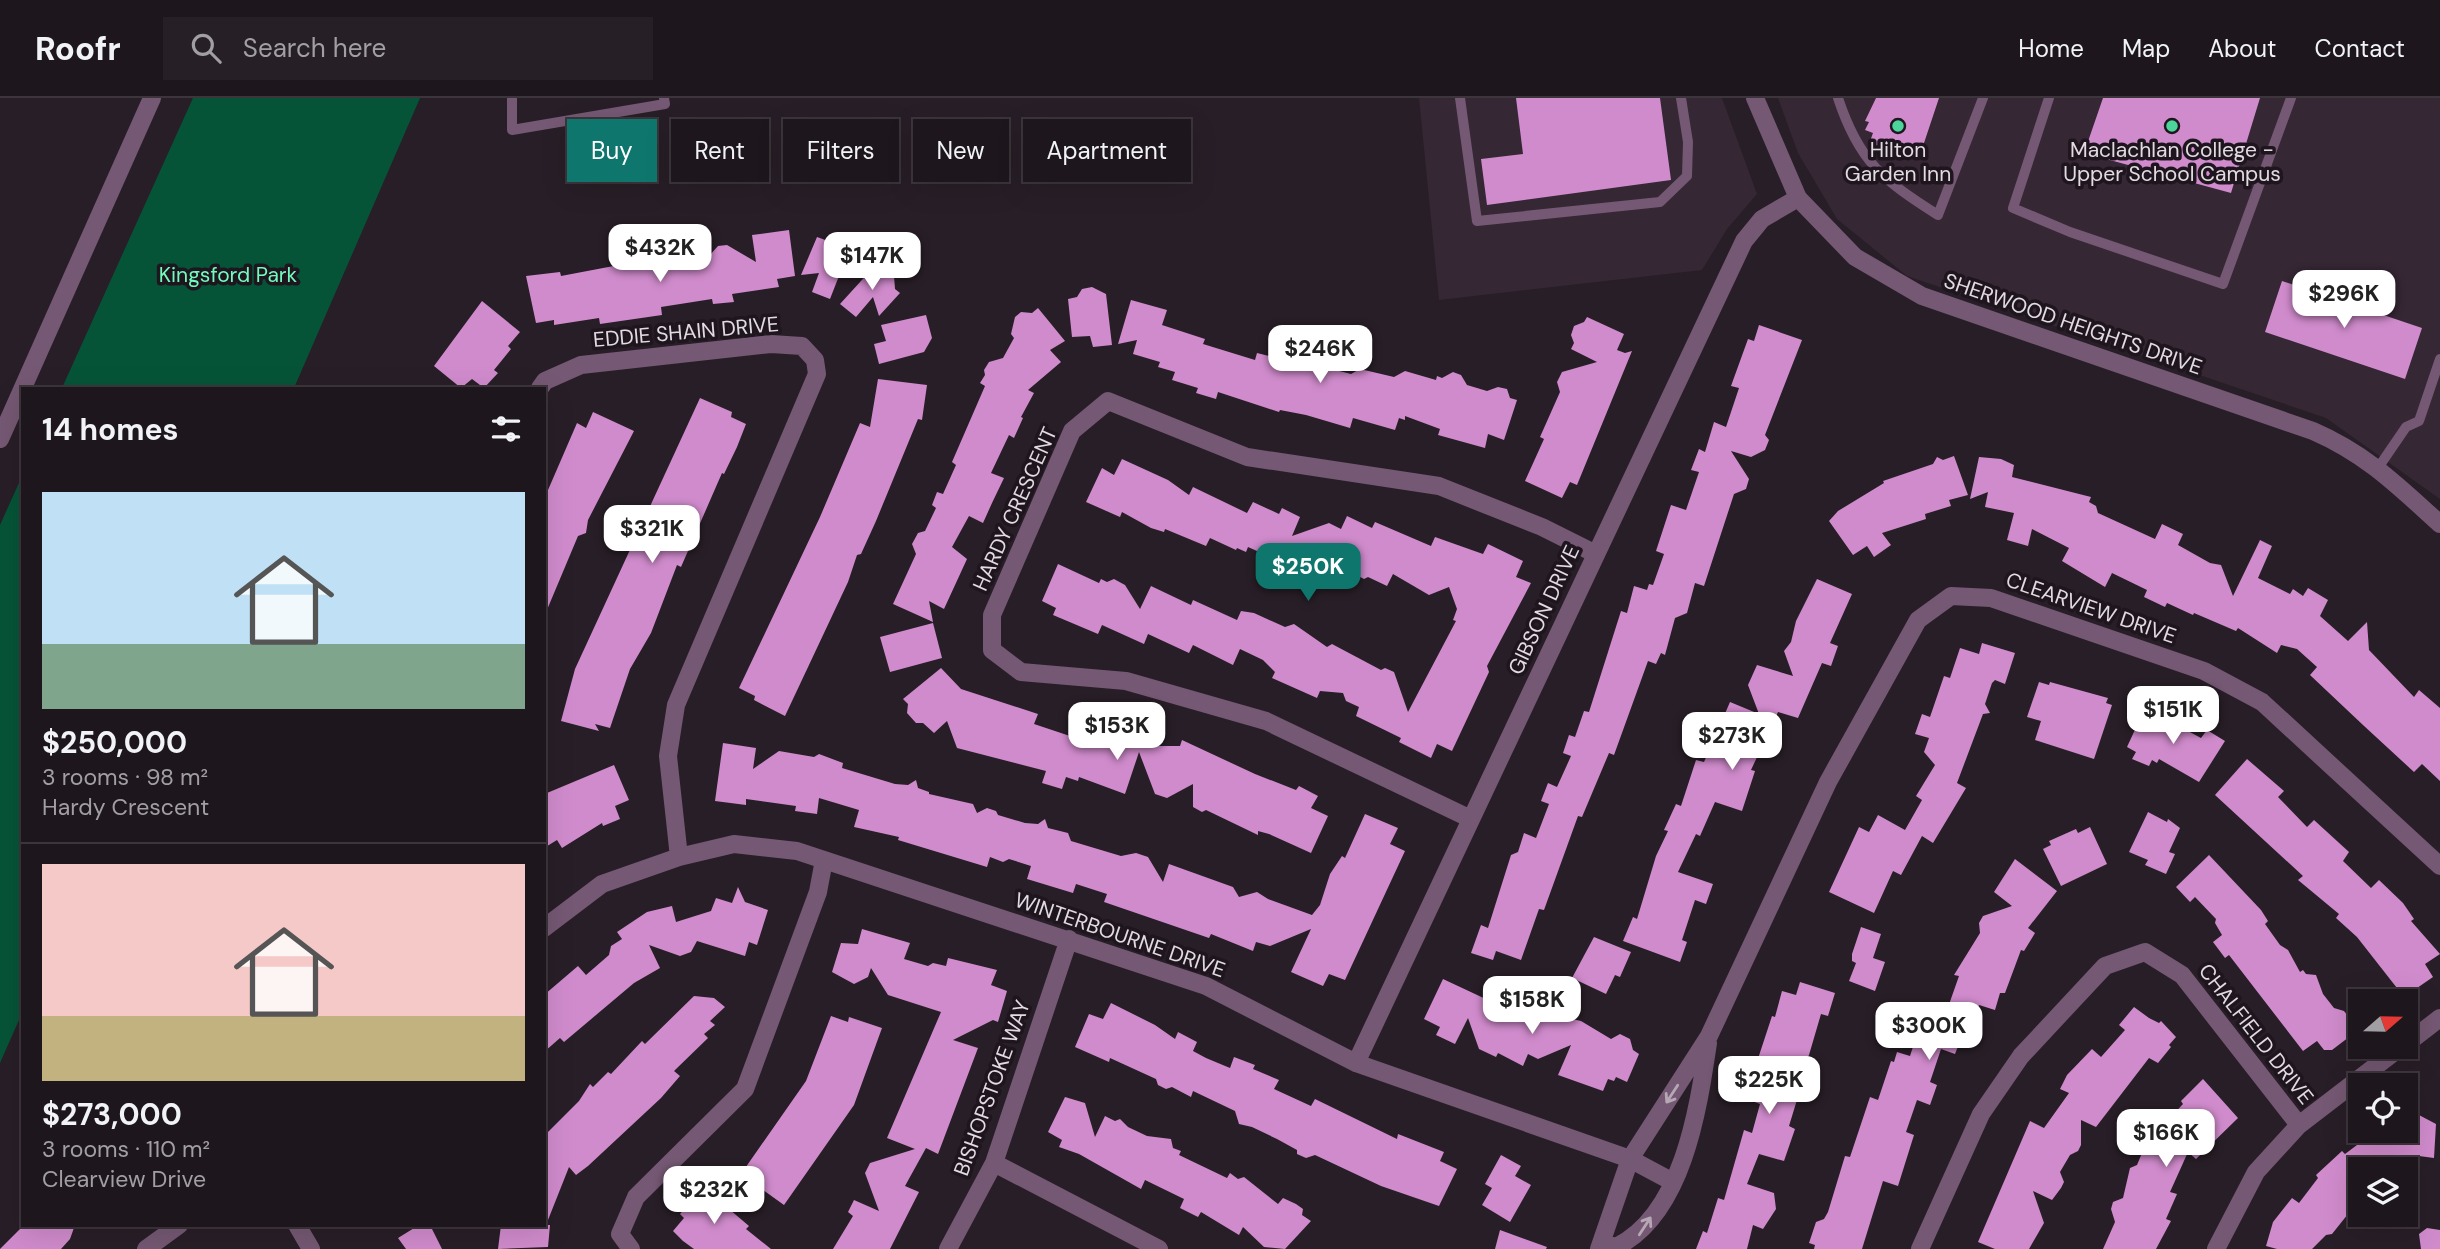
<!DOCTYPE html>
<meta charset="utf-8">
<style>
body{margin:0;font-family:"DM Sans",sans-serif;background:#261f26;color:#f1f3f6;height:100vh;display:flex;flex-direction:column;font-size:26px;white-space:nowrap}
*{box-sizing:border-box;margin:0}
p{font-size:23px;color:#a19fa4}
.icon{flex:none;width:38px;height:38px;fill:none;stroke:currentColor;stroke-width:2;stroke-linecap:round;stroke-linejoin:round}
.map{position:relative;flex:1;overflow:hidden}
.drawer{position:absolute;left:21px;top:289px;width:525px;height:840px;display:flex;flex-direction:column;background:#1e161d;border-radius:0px;box-shadow:0 7px 28px #0002,0 0 0 2px #3c353b}
.drawer>*{flex:none}
.guide{position:absolute;left:567px;top:21px;width:665px;height:63px;display:flex;gap:14px}
.needle{width:46px;rotate:70deg}
.fabs{position:absolute;left:2348px;top:891px;display:grid;gap:14px}
.fabs a{display:grid;place-items:center;width:70px;height:70px;border-radius:0px;background:#1e161d;box-shadow:0 7px 28px #0002,0 0 0 2px #3c353b;font-size:35px}
.price{position:absolute;translate:-50% -60px;padding:0 16px;border-radius:14px;background:#fff;color:#222;font-size:23px;line-height:46px;filter:drop-shadow(0 2px 4px #0008)}
.price::after{content:'';position:absolute;left:50%;top:42px;width:21px;height:16px;margin-left:-10px;background:inherit;clip-path:polygon(0 0,100% 0,50% 100%)}
.price.current{background:#0f766e;color:#fff}
ul{padding:0;list-style:none}
li{display:grid;align-content:center;gap:14px;height:371px;padding:0 21px}
li+li{border-top:2px solid #3c353b}
li span{display:grid;place-items:center;height:217px;border-radius:0px;color:#555}
li>.icon{margin-inline-start:auto}
span .icon{width:126px;height:126px;fill:#fffc;stroke-width:1}
li b{font-size:30px}
h2{display:flex;justify-content:space-between;align-items:center;height:84px;padding:0 21px;font-size:30px}
.chip{padding:0 24px;border-radius:0px;background:#1e161d;box-shadow:0 7px 28px #0002,0 0 0 2px #3c353b;font-size:24px;line-height:63px}
.chip.current{background:#0f766e;color:#fff}
header{display:flex;align-items:center;gap:42px;box-sizing:border-box;height:98px;padding:0 35px;background:#1e161d;border-bottom:2px solid #3c353b}
header strong{font-size:33px}
nav{display:flex;gap:38px;margin-inline-start:auto;font-size:24px}
.search{width:490px;height:63px;background:#261f26;display:flex;align-items:center;gap:18px;box-sizing:border-box;padding:0 24px;border-radius:0px;color:#a19fa4;font-size:26px}
.map>svg:first-child{display:block}
.built{fill:#352734}
.green{fill:#065438}
.building{fill:#d08bcc}
.lines{fill:none;stroke-linecap:round;stroke-linejoin:round}
.service{stroke:#755873;stroke-width:10}
.minor{stroke:#755873;stroke-width:18}
.tertiary{stroke:#755873;stroke-width:18}
.oneway{stroke:#b6a7b5}
.poi-dot{fill:#4cd49b;stroke:#1e151e;stroke-width:2.5}
.labels{text-anchor:middle;dominant-baseline:central;stroke-width:7;stroke-linejoin:round;paint-order:stroke}
.poi-label{font-size:21px;fill:#e2dbe1;stroke:#1e151e}
.park-label{font-size:21px;fill:#71fcbe;stroke:#1e151e}
.street-label{font-size:21px;fill:#e2dbe1;stroke:#1e151e}
</style>
<header>
<strong>Roofr</strong>
<div class="search"><svg class="icon" aria-label="search" viewBox="0 0 24 24"><circle cx="10" cy="10" r="6"/><path d="M15 15l6 6"/></svg>Search here</div>
<nav><a>Home</a><a>Map</a><a>About</a><a>Contact</a></nav>
</header>
<div class="map">
<svg width="2440" height="1151" viewBox="0 0 2440 1151">
<rect width="100%" height="100%" fill="#281e27"/>
<path class="built" d="M1419,0H1722L1757,96L1727,131L1702,172L1439,202Z
M1778,0H2440V401L2326,320L1907,178L1837,121L1798,55Z"/>
<path class="green" d="M193,0H420L294,290H62Z
M23,376V913L0,965V427Z"/>
<path class="building" d="M1516,0H1660L1671,82L1487,107L1481,61L1523,56Z
M1876,0H1939L1921,54L1915,51L1910,62L1869,46L1873,35L1865,32L1869,24L1865,23Z
M2103,0H2260L2231,95L2084,55Z
M789,132L795,178L777,181L779,189L732,196L734,204L713,206L712,201L661,209L662,217L600,226L599,220L554,227V222L536,225L526,178L560,174L561,178L640,163L647,167L709,158L718,148L727,147L756,164L752,137Z
M817,139L839,147L836,156L846,160L830,201L812,194L819,175L801,177Z
M887,171L894,178L895,191L900,195L879,218L873,199L856,219L840,206L871,172Z
M2282,183L2422,230L2405,281L2265,234Z
M1092,189L1106,196L1112,247L1093,249L1090,238L1072,239L1068,201L1077,199L1082,191Z
M1131,202L1167,212L1162,227L1205,241L1203,246L1255,262L1257,255L1269,258L1272,250L1329,266L1328,270L1351,276L1360,271L1394,279L1405,273L1436,282L1437,278L1442,280L1453,274L1461,277L1467,287L1487,293L1498,289L1507,291L1510,300L1517,302L1504,342L1488,336L1485,350L1438,337L1440,331L1405,318V322L1399,320L1395,332L1353,320L1350,330L1306,317L1280,312L1279,314L1218,294L1216,301L1196,295L1198,290L1172,282L1175,274L1158,269L1160,264L1133,256L1137,242L1118,246Z
M482,203L520,234L508,248L511,251L494,272L498,275L484,290L472,281L461,290L434,268Z
M1038,210L1065,243L1050,252L1061,264L1028,292L1034,295L1021,319L1023,320L1014,340L1009,337L991,375L1004,380L992,405L983,425L969,418L952,449L967,461L944,511L929,503L933,524L893,506L916,456L912,446L918,435L925,433L936,410L932,407L937,394L943,396L956,367L952,364L985,288L980,285L985,277L984,272L989,264L1003,260L1014,240L1011,236L1015,219L1021,214L1032,215Z
M926,217L932,240L924,254L879,266L874,246L886,243L881,227Z
M1587,219L1624,236L1617,252L1625,255L1632,253L1577,387L1570,384L1562,400L1525,383L1544,341L1540,339L1560,294L1557,284L1562,274L1597,264L1571,251L1574,245L1571,237L1574,228L1584,224Z
M1759,227L1802,242L1765,337L1769,342L1765,352L1751,359L1731,353L1749,381L1746,391L1734,396L1704,488L1695,485L1687,515L1675,520L1665,557L1661,555L1656,566L1648,563L1614,657L1609,655L1582,719L1578,718L1544,812L1539,811L1521,862L1496,853L1493,862L1471,855L1481,827L1488,830L1511,757L1518,754L1524,735L1536,740L1549,706L1541,703L1548,685L1557,689L1571,658L1563,655L1569,637L1575,639L1584,613L1589,614L1621,513L1627,515L1634,488L1647,492L1649,486L1653,487L1664,456L1656,453L1671,407L1686,412L1699,374L1691,372L1699,351L1705,354L1714,324L1726,329L1739,290L1731,288L1748,241L1754,243Z
M878,281L927,287L922,322L918,321L876,423L861,456L857,457L848,484L785,618L754,602L755,598L739,590L820,419L860,325L870,329Z
M700,300L732,314L731,319L746,326L737,349L724,376L722,375L681,469L677,467L651,535L630,571L610,630L595,626L599,633L561,623L575,571Z
M593,314L634,333L588,422L586,435L578,438L544,519V390L548,392L577,325L586,330Z
M1954,358L1968,397L1949,402L1951,408L1925,416L1926,421L1882,435L1891,447L1874,459L1867,448L1853,457L1829,423L1838,413L1884,385L1883,383L1933,366L1937,359L1943,362Z
M1979,359L2001,361L2014,367L2012,379L2091,399L2089,404L2096,408L2098,415L2155,441L2162,426L2183,436L2178,447L2210,465L2221,467L2233,498L2260,442L2272,448L2258,480L2290,496L2293,491L2303,498L2308,490L2328,502L2320,518L2348,543L2367,524L2369,552L2414,599L2419,592L2440,610V683L2422,666L2414,674L2363,627L2310,577L2317,569L2297,551L2281,547L2277,555L2238,530L2236,533L2194,515L2193,517L2167,505L2165,509L2144,499L2147,492L2112,475L2105,489L2062,463L2069,450L2032,431L2028,448L2007,442L2014,415L1985,409L1988,394L1970,401Z
M1122,361L1168,382L1189,397L1193,389L1247,415L1253,404L1279,416L1282,410L1300,419L1292,438L1329,425L1341,431L1347,418L1372,430L1375,424L1431,448L1435,439L1483,456L1488,446L1523,463L1516,479L1531,485L1487,568L1489,574L1452,653L1437,646L1431,660L1399,644L1401,640L1356,618L1359,609L1346,603L1343,595L1320,593L1317,600L1272,580L1275,574L1263,562L1240,551L1233,567L1193,547L1189,555L1148,536L1144,546L1102,527L1098,536L1053,517L1056,510L1042,503L1058,466L1099,485L1101,481L1107,484L1114,481L1125,487L1140,511L1151,488L1191,507L1193,502L1237,522L1241,513L1254,515L1285,529L1294,526L1327,549L1332,546L1381,572L1385,570L1394,574L1408,614L1456,523L1453,522L1457,511L1449,489L1429,497L1393,476L1387,488L1368,479L1364,481L1342,469L1340,475L1326,472L1300,458L1295,470L1248,449L1246,454L1237,450L1236,452L1210,440L1206,448L1165,431L1164,434L1151,430L1122,414L1120,419L1086,404L1102,370L1114,377Z
M1817,481L1852,496L1830,545L1838,548L1831,568L1822,565L1798,620L1778,614L1751,672L1755,673L1742,713L1715,704L1700,738L1696,736L1678,774L1713,786L1706,806L1695,802L1682,842L1687,844L1680,864L1623,843L1633,819L1637,821L1656,758L1668,733L1664,732L1676,706L1681,708L1696,662L1704,664L1730,604L1759,616L1748,587L1757,567L1793,578L1784,553L1791,544L1796,523Z
M933,525L942,560L890,574L880,539Z
M1982,545L2015,555L2005,586L1995,582L1992,585L1985,606L1990,615L1983,616L1957,685L1966,690L1933,745L1922,738L1901,777L1893,773L1874,815L1829,794L1859,729L1869,734L1878,717L1905,732L1922,702L1916,698L1935,667L1924,654L1929,640L1915,636L1922,616L1930,619L1944,578L1950,580L1960,550L1979,556Z
M941,570L961,591L1038,616L1034,626L1073,639L1077,627L1122,640L1123,636L1159,648H1180L1182,642L1255,676L1296,692L1299,688L1318,698L1311,710L1328,718L1311,755L1269,736L1258,733V737L1206,712L1202,714L1193,709V686L1167,700L1155,696L1139,654L1125,696L1079,679L1078,683L1066,679L1062,691L1042,685L1046,673L957,650L947,623L934,635L923,625H916L907,615L908,606L903,601Z
M2039,584L2049,587L2050,584L2108,600L2106,605L2112,607L2094,661L2035,642L2041,623L2027,619Z
M2145,610L2201,640L2207,632L2225,643L2199,684L2159,661L2157,665L2152,662L2149,668L2132,661L2136,654L2127,649Z
M723,645L756,650L753,671L779,653L814,659L819,656L843,665L842,670L895,686L908,687L916,682L918,690L929,694V696L973,706L977,715L987,710L996,713L998,717L1025,725L1038,726L1045,721L1048,730L1068,735L1071,743L1121,758L1136,755L1148,759L1163,784L1169,766L1233,789L1239,799L1257,794L1268,801L1312,817L1320,807L1330,776L1342,758L1345,760L1365,716L1398,730L1390,746L1405,753L1345,882L1329,876L1323,888L1291,874L1311,831L1270,848L1256,844L1253,853L1211,836L1209,840L1104,804L1107,796L1076,786L1073,795L1027,781L1031,768L1009,761L1003,764L990,759L987,769L898,742L899,739L854,729L859,712L819,700L817,716L795,713L796,708L746,701V707L715,703Z
M2247,661L2284,693L2278,699L2307,729L2314,722L2349,754L2343,763L2371,790L2379,782L2403,805L2414,821L2411,823L2440,856L2425,866L2433,879L2404,899L2357,839L2336,820L2339,816L2298,782L2303,778L2215,697Z
M614,667L629,702L615,708L620,721L603,728L602,725L562,750L557,742L544,750V703L547,695Z
M2148,714L2167,724L2168,721L2180,730L2169,754L2175,756L2166,776L2145,767L2148,762L2129,754Z
M2090,729L2107,766L2061,788L2043,751L2051,747L2049,743L2076,731L2078,735Z
M2209,757L2261,812L2268,823L2265,826L2280,847L2288,852L2300,874L2303,872L2306,876L2316,877L2323,896L2334,910L2344,913L2351,922L2350,931L2353,936L2332,952H2324L2317,943L2303,953L2229,857L2225,860L2213,844L2222,837L2215,825L2216,821L2195,799L2190,804L2176,789Z
M2015,761L2057,793L2028,830L2035,835L2024,853L2021,852L2005,895H2000L1995,912L1979,907L1969,940L1962,938L1955,956L1941,951L1930,984L1937,987L1930,1007L1917,1002L1906,1034L1914,1037L1898,1088L1883,1083L1862,1151H1814L1815,1147L1809,1145L1816,1124L1824,1121L1828,1114L1845,1058L1850,1059L1870,999L1878,1002L1891,963L1894,964L1897,954L1910,958L1923,918H1926L1930,909L1946,915L1959,878L1954,877L1980,835L1979,825L1983,818L2012,808L1994,794Z
M738,789L745,804L768,812L757,847L749,844L745,858L697,843L691,854L680,858L649,847L660,870L634,885L564,944L560,940L544,954V897L578,868L586,877L609,857L611,848L622,841L617,834L647,814L672,808L676,824L711,813L716,800L732,805Z
M1861,829L1881,836L1873,860L1885,864L1875,893L1849,883L1856,865L1852,863V856Z
M862,831L910,845L904,861L928,868L933,865L946,868L948,860L997,872L991,887L1007,893L998,924L993,922L953,942L978,950L938,1056L926,1050L905,1088L919,1094L890,1151H833L853,1118L848,1114L854,1102L879,1113L865,1075L870,1065L915,1051L887,1040L941,914L888,897L871,870L868,879L854,886L832,874L841,845L858,846Z
M1594,839L1631,854L1620,879L1615,877L1606,896L1572,880Z
M1443,881L1490,903L1497,899L1527,911L1528,908L1540,912L1566,924L1568,920L1581,923L1611,941L1620,936L1630,941L1633,952L1639,956L1627,984L1616,979L1614,983L1608,981L1603,993L1558,977L1571,947L1538,961L1528,956L1523,968L1498,955L1496,959L1479,951L1468,920L1455,946L1436,937L1440,929L1424,921Z
M1800,884L1835,895L1828,918L1821,916L1809,957L1796,980L1800,981L1797,991L1800,992L1789,1028L1795,1031L1784,1063L1759,1056L1747,1086L1774,1095L1776,1111L1763,1131L1753,1127L1747,1151H1696L1703,1133L1707,1135L1718,1100L1724,1102L1744,1032L1752,1035L1760,1006L1752,1003L1758,985L1751,982L1772,918L1775,919L1782,893L1796,897Z
M694,898L714,900L725,909L710,923L715,927L704,936L708,940L674,973L680,978L661,1000L588,1068L576,1077L569,1069L548,1122H544V1038L579,1003L590,986L593,989L608,974L611,976L642,943L645,946Z
M1111,905L1155,927L1175,941L1178,934L1197,944L1193,953L1206,960L1230,970L1234,959L1255,967L1253,971L1279,982L1274,991L1311,1008L1315,1001L1397,1041L1398,1036L1444,1054L1440,1063L1457,1071L1439,1108L1381,1088L1315,1057L1306,1060L1297,1056V1052L1277,1041L1252,1029L1239,1026L1235,1013L1193,993L1191,999L1172,989L1166,991L1158,987L1156,981L1110,960L1109,964L1075,949L1089,916L1103,921Z
M2134,909L2149,920L2159,925L2161,923L2176,939L2169,947L2171,949L2158,965L2149,960L2096,1029L2081,1022V1047L2078,1053L2070,1057L2060,1074L2064,1084L2061,1090L2052,1102L2033,1093L2044,1125L2029,1151H1995L1978,1144L2030,1023L2044,1030L2069,995L2060,991L2067,977L2092,951L2101,959L2125,932L2119,927Z
M831,918L848,924L849,919L882,930L854,1007L784,1107L741,1076L806,983Z
M2203,981L2238,1020L2196,1061L2188,1054L2170,1094L2177,1096L2166,1121L2171,1123L2156,1151H2103L2115,1124L2111,1111L2113,1104L2123,1100L2130,1070L2137,1067L2147,1043L2155,1035L2154,1029L2168,1022L2183,1006L2181,1003Z
M1065,999L1085,1005L1095,1039L1105,1018L1115,1023L1120,1021L1128,1029L1147,1038L1171,1041L1173,1050L1181,1053L1179,1057L1227,1080L1230,1075L1238,1081L1244,1079L1278,1106L1283,1100L1296,1106L1303,1111L1302,1117L1311,1123L1285,1151L1264,1149L1243,1129L1239,1137L1201,1114L1198,1119L1180,1110L1184,1101L1145,1082L1141,1091L1079,1056L1059,1049L1062,1042L1048,1034Z
M2419,1017L2436,1026L2434,1060L2419,1058L2401,1071H2361V1121L2352,1111L2332,1136L2326,1137L2312,1151H2277L2266,1148L2273,1124L2292,1100L2299,1105L2318,1080L2316,1077L2342,1053L2345,1056L2377,1032H2406V1027Z
M1501,1057L1521,1068L1515,1078L1531,1087L1510,1124L1482,1107L1492,1090L1485,1086Z
M703,1089L749,1128L746,1131L771,1151H694L683,1143L673,1133L684,1120L680,1116Z
M24,1127H75L70,1141L61,1151H0Z
M419,1127H430L442,1151H406L398,1140Z
M501,1127H550L548,1149L498,1151Z
M2427,1130L2440,1132V1151H2421L2419,1136Z
M1500,1132L1547,1149L1546,1151H1495Z"/>
<g class="lines">
<path class="service" d="M512,0V32L665,6L664,0
M1460,0L1477,123L1660,104L1687,78L1688,44L1681,0
M1838,0C1859,64 1883,82 1938,117L1983,0
M2049,0L2013,110L2070,134L2223,186L2291,0
M2378,370L2406,329L2419,323L2440,261"/>
<path class="minor" d="M540,290L545,283L581,267L771,246L802,248L815,262L817,276L676,607L668,658L679,759
M1471,721L1266,623L1126,583L1021,574L992,552V517L1072,333L1108,303L1247,359L1439,388L1542,429L1596,456
M544,830L602,786L679,759L734,746L797,753L1206,888L1356,965L1630,1061L1673,1084
M2406,946L2440,920
M1356,965L1744,143L1762,121L1798,100
M994,1065L1159,1151
M297,1127L311,1151
M1601,1145L1616,1149C1683,1116 1698,1012 1708,945
M146,1151L179,1127
M631,1151L620,1136L636,1099L745,991L818,794L824,762
M948,1151L994,1065L1069,841
M1599,1151L1630,1061L1709,938L1828,684L1918,522L1951,498L1991,500L2204,573L2262,604L2440,768
M1920,1151L1981,1016L2021,958L2105,868L2145,854L2182,877L2299,1027
M2216,1151L2256,1074L2299,1027L2402,948"/>
<path class="tertiary" d="M1755,0L1798,100L1855,159L1922,198L2313,333C2366,356 2397,387 2440,426
M0,341L152,0"/>
</g>
<defs><path id="oneway-shaft" d="M-6 0H5M1.5-3L5.5 0L1.5 3" fill="none" stroke-width="1.6" stroke-linecap="round" stroke-linejoin="round" transform="scale(1.75)"/></defs>
<g class="oneway">
<use href="#oneway-shaft" transform="translate(1672 996) rotate(123)"/>
<use href="#oneway-shaft" transform="translate(1645 1128) rotate(-57)"/>
</g>
<g class="poi-dot">
<circle cx="1898" cy="28" r="7"/>
<circle cx="2172" cy="28" r="7"/>
</g>
<g class="labels">
<g class="poi-label">
<text x="1898" y="52">Hilton<tspan x="1898" dy="24">Garden Inn</tspan></text>
<text x="2172" y="52">Maclachlan College -<tspan x="2172" dy="24">Upper School Campus</tspan></text>
</g>
<g class="park-label">
<text x="228" y="177">Kingsford Park</text>
</g>
<g class="street-label">
<text transform="translate(2073 226) rotate(19)">SHERWOOD HEIGHTS DRIVE</text>
<text transform="translate(686 234) rotate(-5)">EDDIE SHAIN DRIVE</text>
<text transform="translate(1015 411) rotate(-66)">HARDY CRESCENT</text>
<text transform="translate(2091 510) rotate(19)">CLEARVIEW DRIVE</text>
<text transform="translate(1544 512) rotate(-65)">GIBSON DRIVE</text>
<text transform="translate(1120 837) rotate(19)">WINTERBOURNE DRIVE</text>
<text transform="translate(2256 936) rotate(52)">CHALFIELD DRIVE</text>
<text transform="translate(992 990) rotate(-70)">BISHOPSTOKE WAY</text>
</g>
</g>
</svg>
<div class="fabs">
<a><svg class="needle" viewBox="-14 -14 28 28"><path d="M0-13l5 13h-10z" fill="#e53935"/><path d="M0 13l5-13h-10z" fill="#a19fa4"/></svg></a>
<a><svg class="icon" aria-label="locate" viewBox="0 0 24 24"><circle cx="12" cy="12" r="6"/><path d="M12 2v4M12 18v4M2 12h4M18 12h4"/></svg></a>
<a><svg class="icon" aria-label="layers" viewBox="0 0 24 24"><path d="M12 4l9 5-9 5-9-5zM3 14l9 5 9-5"/></svg></a>
</div>
<b class="price" style="left:660px;top:186px">$432K</b>
<b class="price" style="left:872px;top:194px">$147K</b>
<b class="price" style="left:2344px;top:232px">$296K</b>
<b class="price" style="left:1320px;top:287px">$246K</b>
<b class="price" style="left:652px;top:467px">$321K</b>
<b class="price current" style="left:1308px;top:505px">$250K</b>
<b class="price" style="left:2173px;top:648px">$151K</b>
<b class="price" style="left:1117px;top:664px">$153K</b>
<b class="price" style="left:1732px;top:674px">$273K</b>
<b class="price" style="left:1532px;top:938px">$158K</b>
<b class="price" style="left:1929px;top:964px">$300K</b>
<b class="price" style="left:1769px;top:1018px">$225K</b>
<b class="price" style="left:2166px;top:1071px">$166K</b>
<b class="price" style="left:714px;top:1128px">$232K</b>
<div class="guide">
<a class="chip current">Buy</a>
<a class="chip">Rent</a>
<a class="chip">Filters</a>
<a class="chip">New</a>
<a class="chip">Apartment</a>
</div>
<section class="drawer">
<h2>14 homes<svg class="icon" aria-label="filters" viewBox="0 0 24 24"><path d="M4 7h16M4 17h16"/><circle cx="9" cy="7" r="2"/><circle cx="15" cy="17" r="2"/></svg></h2>
<ul>
<li><span style="background:linear-gradient(#bfe0f5 70%,#7fa58c 0)"><svg class="icon" aria-label="home" viewBox="0 0 24 24"><path d="M3 11l9-7 9 7M6 9v11h12V9"/></svg></span><div><b>$250,000</b><p>3 rooms · 98 m²</p><p>Hardy Crescent</p></div></li>
<li><span style="background:linear-gradient(#f6c9c9 70%,#c2b280 0)"><svg class="icon" aria-label="home" viewBox="0 0 24 24"><path d="M3 11l9-7 9 7M6 9v11h12V9"/></svg></span><div><b>$273,000</b><p>3 rooms · 110 m²</p><p>Clearview Drive</p></div></li>
</ul>
</section>
</div>
